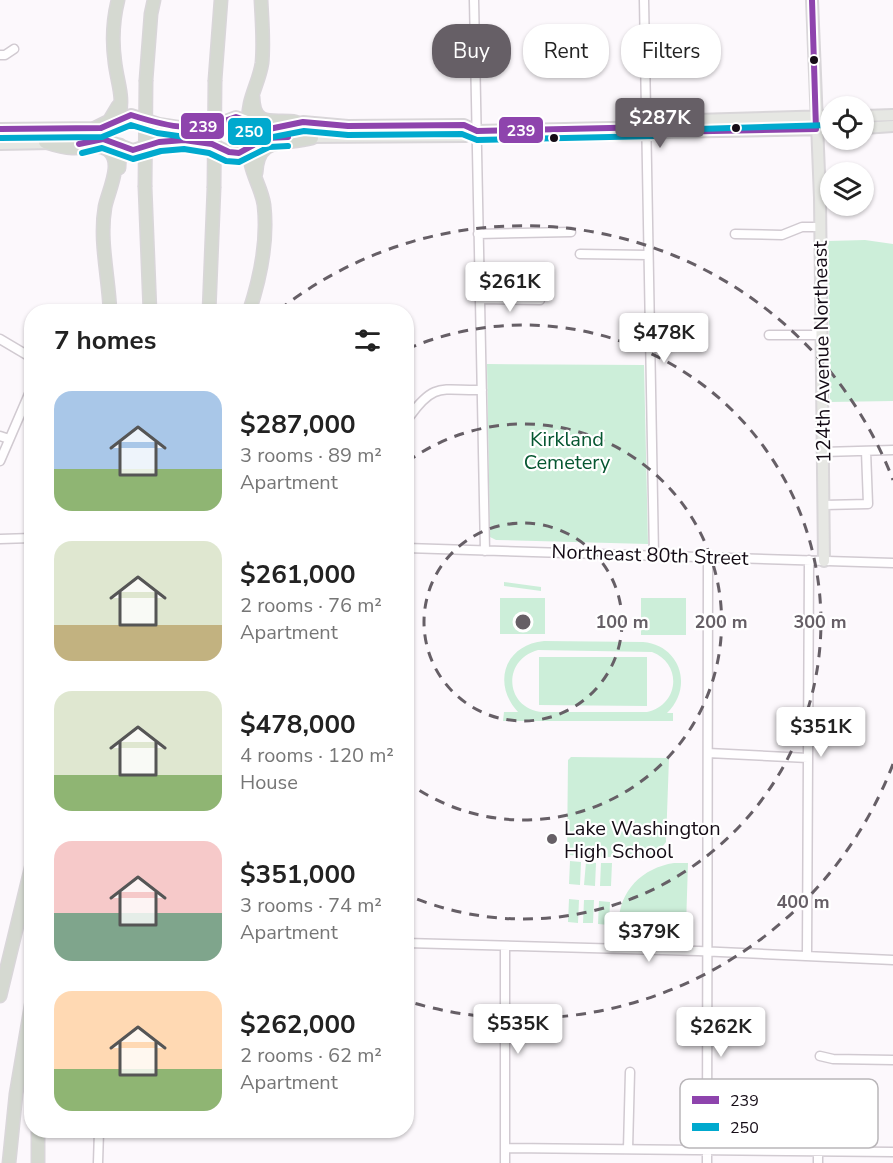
<!DOCTYPE html>
<meta charset="utf-8">
<style>
body{margin:0;font-family:"Nunito Sans",sans-serif;background:#f2f2f2;color:#222;height:100vh;display:flex;flex-direction:column;font-size:22px;white-space:nowrap}
*{box-sizing:border-box;margin:0}
p{font-size:20px;color:#767676}
.icon{flex:none;width:33px;height:33px;fill:none;stroke:currentColor;stroke-width:2;stroke-linecap:round;stroke-linejoin:round}
.map{position:relative;flex:1;overflow:hidden}
.side{position:absolute;left:24px;top:304px;width:390px;height:834px;display:flex;flex-direction:column;background:#fff;border-radius:24px;box-shadow:0 2px 4px #0004}
.side>*{flex:none}
.hud{position:absolute;left:432px;top:24px;width:370px;height:54px;display:flex;gap:12px}
.fabs{position:absolute;left:820px;top:96px;display:grid;gap:12px}
.fabs a{display:grid;place-items:center;width:54px;height:54px;border-radius:50%;background:#fff;box-shadow:0 2px 4px #0004;font-size:30px}
.price{position:absolute;translate:-50% -51px;padding:0 14px;border-radius:6px;background:#fff;color:#222;font-size:20px;line-height:39px;filter:drop-shadow(0 2px 3px #0008)}
.price::after{content:'';position:absolute;left:50%;top:36px;width:18px;height:14px;margin-left:-9px;background:inherit;clip-path:polygon(0 0,100% 0,50% 100%)}
.price.active{background:#665f66;color:#fff}
ul{padding:0;list-style:none}
li{display:flex;align-items:center;gap:18px;height:150px;padding:0 30px}
li span{display:grid;place-items:center;flex:none;width:168px;height:120px;border-radius:18px;color:#555}
li>.icon{margin-inline-start:auto}
span .icon{width:72px;height:72px;fill:#fffc;stroke-width:1}
li b{font-size:26px}
h2{display:flex;justify-content:space-between;align-items:center;height:72px;padding:0 30px;font-size:26px}
.pill{padding:0 21px;border-radius:24px;background:#fff;box-shadow:0 2px 4px #0004;font-size:21px;line-height:54px}
.pill.active{background:#665f66;color:#fff}
.map>svg:first-child{display:block}
.green{fill:#cceed9;fill-rule:evenodd}
.lines{fill:none;stroke-linecap:round;stroke-linejoin:round}
.minor-casing{stroke:#d1cad1;stroke-width:11}
.major-casing{stroke:#d9d6d9;stroke-width:14}
.highway-casing{stroke:#d9d6d9;stroke-width:15}
.minor{stroke:#fffeff;stroke-width:8}
.major{stroke:#e6e7e3;stroke-width:10}
.highway{stroke:#d5d9d1;stroke-width:12}
.highway-bridge-casing{stroke:#d9d6d9;stroke-width:15;stroke-linecap:butt}
.highway-bridge{stroke:#d5d9d1;stroke-width:12}
.bus-1-casing{stroke:#fff;stroke-width:10}
.bus-2-casing{stroke:#fff;stroke-width:10}
.bus-1{stroke:#8e44ad;stroke-width:6}
.bus-2{stroke:#00a9ce;stroke-width:6}
.ring{fill:none;stroke:#665f66;stroke-width:3;stroke-dasharray:10 8}
.bus-dot{fill:#150c16;stroke:#fff;stroke-width:2}
.poi-dot{fill:#665f66;stroke:#fff;stroke-width:2}
.labels{text-anchor:middle;dominant-baseline:central;stroke-width:4.5;stroke-linejoin:round;paint-order:stroke}
.street-label{font-size:20px;fill:#150c16;stroke:#fff}
.park-label{font-size:20px;fill:#065631;stroke:#fff}
.poi-label{font-size:20px;fill:#150c16;stroke:#fff;text-anchor:start}
.key{fill:#fff;stroke:#b9b6b9;stroke-width:1.5}
.key-label{font-size:16px;fill:#150c16}
.centre{fill:#665f66;stroke:#fff;stroke-width:3}
.ring-label{font-size:18px;text-anchor:middle;font-weight:bold;fill:#665f66;stroke:#fff;stroke-width:4.5;stroke-linejoin:round;paint-order:stroke}
.line-badge{stroke:#fff;stroke-width:2}
.badge-label{font-size:16px;text-anchor:middle;font-weight:bold;fill:#fff}
</style>
<div class="map">
<svg width="893" height="1163" viewBox="0 0 893 1163">
<rect width="100%" height="100%" fill="#fcf8fc"/>
<path class="green" d="M865,240L893,244V401L830,402L828,241Z
M487,364L644,365L648,544L496,540L490,537Z
M504,582L541,587V591L504,586Z
M500,598H545V634H500Z
M641,598H686V635H641Z
M544,641L643,642C680,645 694,687 667,713H673V721H503L504,712H518C492,684 504,645 544,641ZM538,650L652,652C683,664 679,705 647,712H543C505,709 501,660 538,650Z
M539,657H647V706L539,705Z
M571,757L669,758L666,842L653,859L567,855L568,760Z
M570,861L581,862L580,885L569,884Z
M586,862L596,863L595,886L584,885Z
M601,863H612L611,886H600Z
M674,863H688L686,926L683,929L619,927C617,893 641,868 674,863Z
M569,899L579,900L578,923L568,922Z
M584,900H594L593,923H583Z
M599,901L610,902L609,925L598,924Z"/>
<g class="lines">
<defs>
<path id="minor" d="M474,0L485,551
M644,0L654,556
M0,55H5L14,49
M478,234L571,232
M735,234L782,235L802,227H820
M580,254L648,255
M480,299L540,300
M650,323L700,322
M769,335H821
M0,339L32,358
M410,416C435,381 443,391 482,390
M0,436L9,439
M823,452L893,450
M0,461L32,387
M824,505L868,504L866,451
M0,539L32,538
M406,548L893,563
M708,753L808,758
M406,943L698,951L893,960
M807,955L809,560
M820,1056L833,1059L893,1060
M505,1148L893,1152
M628,1149L630,1072
M98,1163L99,1131
M505,1163V947
M707,1163L708,558
M818,1163V1151"/>
<path id="major" d="M812,0L820,198L824,561
M864,116L893,115
M655,127L661,121L831,116
M864,128L893,126
M0,129L101,128L131,115L159,124L186,128L215,125L236,117L269,129L303,122L348,126L464,125L477,131
M306,137L465,136L477,131L655,127L662,132L831,129
M0,144L52,143
M77,144L91,140L103,139L133,150L159,142L184,140L212,144L229,152L239,153L266,138L290,137"/>
<path id="highway" d="M118,0C113,20 112,42 115,63C118,86 124,95 119,120
M146,80L151,14L154,0
M215,80L221,0
M253,97C254,130 275,118 296,122
M249,123C246,101 259,84 262,63C264,42 262,21 261,0
M95,128L109,121L118,106
M45,142C54,145 63,148 72,148C84,149 97,142 108,150C124,162 108,191 105,207C99,241 109,278 110,312
M119,168L120,145
M256,173C258,135 283,146 312,138
M145,187L150,312
M209,312L214,188
M249,312C260,279 268,240 264,205C261,184 246,168 251,146
M0,996L32,864
M9,1163L16,1094L32,1000
M38,1163V1131"/>
</defs>
<use href="#minor" class="minor-casing"/>
<use href="#major" class="major-casing"/>
<use href="#highway" class="highway-casing"/>
<use href="#minor" class="minor"/>
<use href="#major" class="major"/>
<use href="#highway" class="highway"/>
<defs>
<path id="highway-bridge" d="M145,187L146,80
M214,188L215,80"/>
</defs>
<use href="#highway-bridge" class="highway-bridge-casing"/>
<use href="#highway-bridge" class="highway-bridge"/>
<defs>
<path id="bus-1" d="M812,0L816,129
M0,129L101,128L131,115C172,128 195,133 236,117L269,129L303,122L348,126L464,125L477,131L655,127L662,132L816,129
M79,144L103,139L133,150L159,142L184,140L212,144L229,152L239,153L266,138L288,137"/>
<path id="bus-2" d="M0,138L102,137L131,125L157,133L185,137L217,134L236,127L268,138L304,131L348,135L462,134L477,140L655,136L665,130L831,125
M82,153L102,148L133,159L161,151L184,149L209,153L226,161L239,162L269,147L288,146"/>
</defs>
<use href="#bus-1" class="bus-1-casing"/>
<use href="#bus-2" class="bus-2-casing"/>
<use href="#bus-1" class="bus-1"/>
<use href="#bus-2" class="bus-2"/>
</g>
<g class="ring">
<circle cx="523" cy="622" r="99"/>
<path d="M407 462A198 198 0 1 1 407 782"/>
<path d="M407 349A297 297 0 1 1 407 895"/>
<path d="M893 764A396 396 0 0 1 407 1001M279 310A396 396 0 0 1 893 480"/>
</g>
<g class="bus-dot">
<circle cx="814" cy="60" r="5"/>
<circle cx="736" cy="128" r="5"/>
<circle cx="554" cy="138" r="5"/>
</g>
<circle class="poi-dot" cx="552" cy="839" r="6"/>
<g class="labels">
<g class="street-label">
<text transform="translate(822 352) rotate(-91)">124th Avenue Northeast</text>
<text transform="translate(650 555) rotate(2)">Northeast 80th Street</text>
</g>
<g class="park-label">
<text x="567" y="439">Kirkland<tspan x="567" dy="23">Cemetery</tspan></text>
</g>
<g class="poi-label">
<text x="564" y="828">Lake Washington<tspan x="564" dy="23">High School</tspan></text>
</g>
</g>
<rect x="680" y="1079" width="198" height="69" rx="9" class="key"/>
<rect x="692" y="1096" width="27" height="8" fill="#8e44ad"/>
<rect x="692" y="1123" width="27" height="8" fill="#00a9ce"/>
<g class="key-label">
<text x="730" y="1106">239</text>
<text x="730" y="1133">250</text>
</g>
<circle cx="523" cy="622" r="9" class="centre"/>
<g class="ring-label">
<text x="622" y="628">100 m</text>
<text x="721" y="628">200 m</text>
<text x="820" y="628">300 m</text>
<text x="803" y="908">400 m</text>
</g>
<g class="line-badge">
<rect x="180" y="112" width="45" height="28" rx="6" fill="#8e44ad"/>
<rect x="498" y="116" width="46" height="28" rx="6" fill="#8e44ad"/>
<rect x="227" y="117" width="45" height="29" rx="6" fill="#00a9ce"/>
</g>
<g class="badge-label">
<text x="203" y="132">239</text>
<text x="521" y="136">239</text>
<text x="249" y="137">250</text>
</g>
</svg>
<div class="fabs">
<a><svg class="icon" aria-label="locate" viewBox="0 0 24 24"><circle cx="12" cy="12" r="6"/><path d="M12 2v4M12 18v4M2 12h4M18 12h4"/></svg></a>
<a><svg class="icon" aria-label="layers" viewBox="0 0 24 24"><path d="M12 4l9 5-9 5-9-5zM3 14l9 5 9-5"/></svg></a>
</div>
<b class="price active" style="left:660px;top:149px">$287K</b>
<b class="price" style="left:510px;top:313px">$261K</b>
<b class="price" style="left:664px;top:364px">$478K</b>
<b class="price" style="left:821px;top:758px">$351K</b>
<b class="price" style="left:649px;top:963px">$379K</b>
<b class="price" style="left:518px;top:1055px">$535K</b>
<b class="price" style="left:721px;top:1058px">$262K</b>
<div class="hud">
<a class="pill active">Buy</a>
<a class="pill">Rent</a>
<a class="pill">Filters</a>
</div>
<section class="side">
<h2>7 homes<svg class="icon" aria-label="filters" viewBox="0 0 24 24"><path d="M4 7h16M4 17h16"/><circle cx="9" cy="7" r="2"/><circle cx="15" cy="17" r="2"/></svg></h2>
<ul>
<li><span style="background:linear-gradient(#a9c7e8 65%,#8fb573 0)"><svg class="icon" aria-label="home" viewBox="0 0 24 24"><path d="M3 11l9-7 9 7M6 9v11h12V9"/></svg></span><div><b>$287,000</b><p>3 rooms · 89 m²</p><p>Apartment</p></div></li>
<li><span style="background:linear-gradient(#dfe7d0 70%,#c2b280 0)"><svg class="icon" aria-label="home" viewBox="0 0 24 24"><path d="M3 11l9-7 9 7M6 9v11h12V9"/></svg></span><div><b>$261,000</b><p>2 rooms · 76 m²</p><p>Apartment</p></div></li>
<li><span style="background:linear-gradient(#dfe7d0 70%,#8fb573 0)"><svg class="icon" aria-label="home" viewBox="0 0 24 24"><path d="M3 11l9-7 9 7M6 9v11h12V9"/></svg></span><div><b>$478,000</b><p>4 rooms · 120 m²</p><p>House</p></div></li>
<li><span style="background:linear-gradient(#f6c9c9 60%,#7fa58c 0)"><svg class="icon" aria-label="home" viewBox="0 0 24 24"><path d="M3 11l9-7 9 7M6 9v11h12V9"/></svg></span><div><b>$351,000</b><p>3 rooms · 74 m²</p><p>Apartment</p></div></li>
<li><span style="background:linear-gradient(#ffd9b3 65%,#8fb573 0)"><svg class="icon" aria-label="home" viewBox="0 0 24 24"><path d="M3 11l9-7 9 7M6 9v11h12V9"/></svg></span><div><b>$262,000</b><p>2 rooms · 62 m²</p><p>Apartment</p></div></li>
</ul>
</section>
</div>
